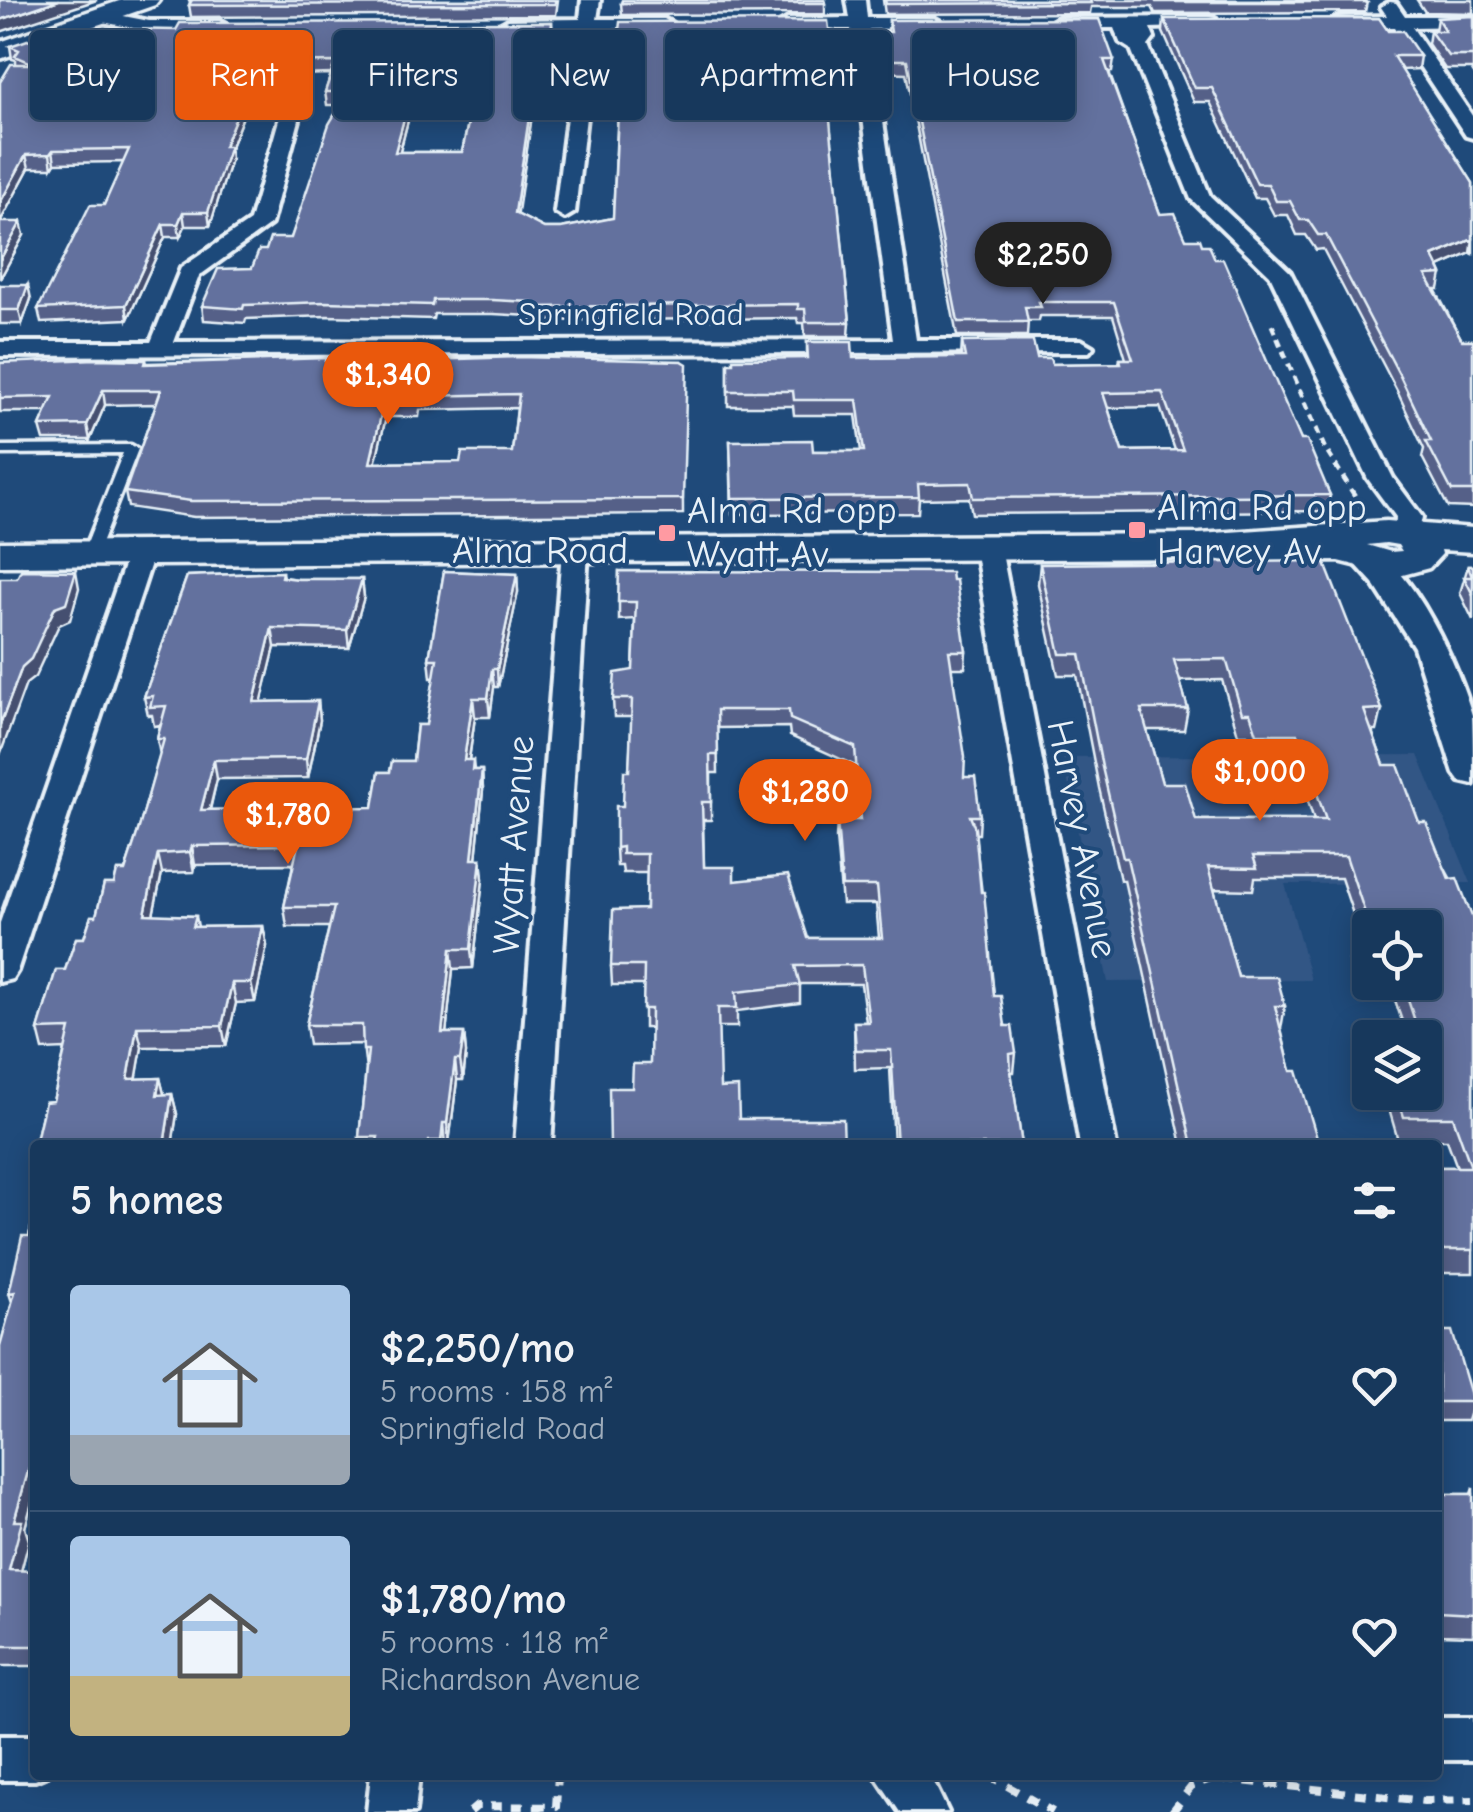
<!DOCTYPE html>
<meta charset="utf-8">
<style>
body{margin:0;font-family:"Comic Neue",sans-serif;background:#203f62;color:#f1f3f6;height:100vh;display:flex;flex-direction:column;font-size:38px;white-space:nowrap}
*{box-sizing:border-box;margin:0}
p{font-size:32px;color:#9eacbb}
.icon{flex:none;width:55px;height:55px;fill:none;stroke:currentColor;stroke-width:2;stroke-linecap:round;stroke-linejoin:round}
.map{position:relative;flex:1;overflow:hidden}
.panel{position:absolute;left:30px;top:1140px;width:1412px;height:640px;display:flex;flex-direction:column;background:#17385c;border-radius:10px;box-shadow:0 5px 25px #0003,0 0 0 2px #365272}
.panel>*{flex:none}
.banner{position:absolute;left:30px;top:30px;width:1415px;height:90px;display:flex;gap:20px}
.fabs{position:absolute;left:1352px;top:910px;display:grid;gap:20px}
.fabs a{display:grid;place-items:center;width:90px;height:90px;border-radius:10px;background:#17385c;box-shadow:0 5px 25px #0003,0 0 0 2px #365272;font-size:50px}
.price{position:absolute;translate:-50% -85px;padding:0 22px;border-radius:35px;background:#ea580c;color:#fff;font-size:32px;line-height:65px;filter:drop-shadow(0 2px 5px #0008)}
.price::after{content:'';position:absolute;left:50%;top:60px;width:30px;height:22px;margin-left:-15px;background:inherit;clip-path:polygon(0 0,100% 0,50% 100%)}
.price.selected{background:#222;color:#fff}
ul{padding:0;list-style:none}
li{display:flex;align-items:center;gap:30px;height:250px;padding:0 40px}
li+li{border-top:2px solid #365272}
li span{display:grid;place-items:center;flex:none;width:280px;height:200px;border-radius:10px;color:#555}
li>.icon{margin-inline-start:auto}
span .icon{width:120px;height:120px;fill:#fffc;stroke-width:1}
li b{font-size:42px}
h2{display:flex;justify-content:space-between;align-items:center;height:120px;padding:0 40px;font-size:42px}
.pill{padding:0 35px;border-radius:10px;background:#17385c;box-shadow:0 5px 25px #0003,0 0 0 2px #365272;font-size:35px;line-height:90px}
.pill.selected{background:#ea580c;color:#fff}
.map>svg:first-child{display:block}
.built{fill:#335685}
.lines{fill:none;stroke-linecap:round;stroke-linejoin:round}
.service-casing{stroke:#e8f1f8;stroke-width:7}
.minor-casing{stroke:#e8f1f8;stroke-width:8}
.tertiary-casing{stroke:#e8f1f8;stroke-width:8}
.secondary-casing{stroke:#e8f1f8;stroke-width:7}
.path-far1{stroke:#e8f1f8;stroke-width:5;stroke-dasharray:8 6;stroke-linecap:butt}
.path{stroke:#e8f1f8;stroke-width:8;stroke-dasharray:12 10;stroke-linecap:butt}
.service{fill:#1f4a7a;fill-rule:evenodd}
.minor{fill:#1f4a7a;fill-rule:evenodd}
.tertiary{fill:#1f4a7a;fill-rule:evenodd}
.secondary{fill:#1f4a7a;fill-rule:evenodd}
.wall{fill:#556188;stroke:#e8f1f8;stroke-width:2.5;fill-rule:evenodd}
.shaded-wall{fill:#454f6f;stroke:#e8f1f8;stroke-width:2.5}
.building{fill:#63719e;stroke:#e8f1f8;stroke-width:2.5;fill-rule:evenodd}
.poi-dot{fill:#ff9aa2;stroke:#1f4a7a;stroke-width:4}
.labels{text-anchor:middle;dominant-baseline:central;stroke-width:8;stroke-linejoin:round;paint-order:stroke}
.far-street-label{font-size:32px;fill:#e8f1f8;stroke:#1f4a7a}
.poi-label{font-size:38px;fill:#e8f1f8;stroke:#1f4a7a;text-anchor:start}
.street-label{font-size:38px;fill:#e8f1f8;stroke:#1f4a7a}
</style>
<div class="map">
<svg width="1473" height="1812" viewBox="0 0 1473 1812">
<rect width="100%" height="100%" fill="#1f4a7a"/>
<filter id="ink" filterUnits="userSpaceOnUse"><feTurbulence type="fractalNoise" baseFrequency=".01" numOctaves="2"/><feDisplacementMap in="SourceGraphic" scale="20" xChannelSelector="R" yChannelSelector="G"/><feConvolveMatrix kernelMatrix="1 2 1 2 8 2 1 2 1" color-interpolation-filters="sRGB"/></filter>
<g filter="url(#ink)">
<path class="built" d="M1418,755L1471,883L1285,884L1311,980L1108,982L1063,757Z"/>
<g class="lines">
<defs>
<path id="service" d="M131,445L138,449L97,554L90,558L83,554L123,453L0,454V446Z"/>
<path id="minor" d="M582,0H600L597,19H664L673,24L664,29L596,30L575,212L565,218L555,212L578,30H508L499,25L508,20L580,19Z
M847,0H865L867,18H934L943,23L934,28L869,29L916,340H1081L1093,347L1089,352L0,356V342H151L181,268L250,221L279,120L289,114L299,120L271,224L199,276L174,342L893,340L851,29H788L779,24L788,19L850,18Z
M1390,2L1396,3L1405,16H1473V26L1412,27L1473,117V138L1466,136L1394,27H1338L1329,22L1338,17L1387,16L1381,7Z
M98,11L149,21H219L228,26L219,31H149L92,20V12Z
M1209,17L1215,18V26L1150,28L1154,38L1148,46L1210,196L1290,272L1393,478L1422,517L1417,541H1399L1395,535L1396,517L1368,479L1270,275L1191,199L1131,49L1120,42L1114,28H1058L1049,23L1058,18Z
M988,540L1001,548L1116,1145H1080L975,548Z
M575,543L588,551L551,1145H515L562,551Z
M141,546L154,554L17,971L12,979L0,982V923L128,554Z
M1438,1718H1473V1760H1438Z
M0,1736H35V1775H47L35,1780H0Z
M371,1775H419L415,1812H367Z
M875,1775H930L948,1812H900Z"/>
<path id="tertiary" d="M1368,550C1412,561 1461,673 1472,715C1473,736 1473,762 1473,784L1460,781L1454,773L1414,647L1373,583L1352,560L1356,553Z"/>
<path id="secondary" d="M122,0H159L155,5L0,59V42Z
M1386,521L1473,528V552L1441,550L1442,554L1429,568L1399,576L1339,561L1239,562L1200,558L0,566V542L1200,534ZM1386,543L1398,545L1402,551L1391,552L1367,545Z"/>
</defs>
<use href="#service" class="service-casing"/>
<use href="#minor" class="minor-casing"/>
<use href="#tertiary" class="tertiary-casing"/>
<use href="#secondary" class="secondary-casing"/>
<path class="path-far1" d="M1272,325L1324,447L1362,507"/>
<path class="path" d="M988,1775L1053,1812
M470,1812L477,1806L556,1807L558,1775
M1172,1812L1192,1786L1213,1778L1424,1801L1473,1800"/>
<use href="#service" class="service"/>
<use href="#minor" class="minor"/>
<use href="#tertiary" class="tertiary"/>
<use href="#secondary" class="secondary"/>
</g>
<path class="wall" d="M189,0H558L556,15L191,17L189,5L190,2Z
M825,0V14L622,15L621,3Z
M883,0H1365L1367,2L1365,12L1155,13L1152,7H1091L1090,13L885,14Z
M1417,0H1473V13L1425,12Z
M1473,16V72L1471,69H1445L1428,44L1430,31H1435L1437,18Z
M1164,19L1388,31L1420,56L1418,69L1401,70L1473,183V254L1471,253L1439,267L1442,274L1439,289H1435L1462,340H1473V508L1448,507L1422,457L1424,449L1397,391L1323,249L1316,250L1306,235H1297L1288,215H1274L1265,198H1255L1210,102H1194L1163,32Z
M889,20L1114,60L1112,72H1109L1160,214L1186,239L1301,440L1330,495L1327,511L972,514L969,498L919,499L918,513L732,514L730,441L813,451H861L856,415H794L793,406H728V363L807,358V342L853,358L961,357L962,342L1037,358L1052,364L1119,363L1120,359H1126L1113,316H1040L1039,321H1028L1027,336H957L906,73L879,72L875,44L876,32H888ZM1160,407L1175,450L1122,451L1108,408Z
M552,22L553,33L559,45L555,73L538,74L517,214L544,228H561L613,218L618,104L613,100L614,71H610L609,59L829,29L853,60V72L825,73L850,322L849,336H805L804,323H798L797,318L531,321V316L493,314H434L433,319L327,316L246,319L245,323L204,320L202,306L252,268L266,250L291,238L341,105H327L325,92L331,74L259,76L230,149L231,159L210,226H185L180,237H165L128,319L41,323L38,309L104,205L124,162L55,163L52,168H29L0,222L24,235L0,279V82L16,64V60L12,59L10,46L176,30ZM470,112L462,152H400L410,113Z
M0,285L31,299L22,324H0Z
M326,358V361L336,363L682,361L683,514L194,517L128,507L125,492L156,404L105,405L90,440H44L40,426L46,412H0V363L146,360L147,363ZM517,408L512,452L460,462L375,463L386,417H419L420,410Z
M1040,564L1382,709L1377,731H1372L1384,765L1419,822L1473,919V1273H1438V1167H1457L1447,1140H1398L1384,1092H1425V1038H1399L1402,1027H1404L1394,997L1360,998L1349,960L1354,938H1361L1341,878H1255L1253,890L1214,889L1238,977L1285,1006L1281,1029L1291,1071L1319,1145H1182L1124,880H1120L1099,788L1077,675H1058L1038,584ZM1222,680L1238,734H1247L1253,756L1293,755L1314,820H1196L1162,783L1147,730H1184L1188,709L1180,681ZM1370,928L1425,982H1370Z
M1468,566H1473V620L1460,593Z
M444,571L517,574L518,592L498,687H494L490,717H475L469,760H473L474,770H482L483,790L476,859H481L483,879L473,968L453,969L446,1033H464L466,1053L463,1080H457L449,1143H445V1145H360L359,1137L366,1070L363,1044L309,1045L306,1025L329,927H287L284,907L293,864L195,865L194,872L162,873L153,915L196,916L198,927L263,926L267,946L255,1002L236,1003L226,1046L142,1047L136,1079L160,1078L164,1094H172L177,1114L172,1145H35V1176L31,1162L45,1102L53,1101L65,1049L43,1050L38,1030L56,970H65L76,938H84L91,916H96L104,884H114L117,871H125L139,828L160,755L157,739L160,725L154,726L152,715H148L144,697L187,576L282,572L283,577L298,579H362L364,597L349,648L275,647L261,702L318,701L320,720L308,778L217,779L210,810L373,807L379,772H390L392,761H413L417,725H426L434,678H431L429,659Z
M619,571L966,651L965,668H951L964,777L980,816L979,834H975L994,996L1016,1053L1014,1072H1011L1022,1145H894L890,1068L855,1069L854,1022H866L861,984H800V1003L737,1011V1027H718L610,1145L632,1088L650,1064L651,1028H644V985H612L611,966L646,909L647,873H623L622,866H617L616,848L629,771L632,717H614L613,699L633,670L635,619L619,620ZM789,727L790,736L854,765L858,820H837L836,838L842,904H876L879,938H808L734,881L704,867L703,820H711V773H718L717,728Z
M35,1210V1491L25,1528L29,1541L21,1571H35V1666H0V1346L12,1302L9,1293L29,1236Z
M1438,1331L1473,1402L1467,1421H1438Z
M1473,1488V1636L1438,1635V1494H1471Z"/>
<path class="shaded-wall" d="M59,0H97L0,32V20Z
M558,33L559,45L555,73L554,61Z
M537,62L538,74L516,226L515,213Z
M258,63L259,76L230,149L231,159L210,226L208,212L224,146Z
M409,100L410,113L396,165L395,152Z
M53,150L55,163L52,168L50,154Z
M26,155L29,168L0,222V203Z
M183,212L185,226L180,237L178,224Z
M21,222L24,235L0,279V260Z
M163,224L165,237L128,319L126,305Z
M1473,239L1471,253L1430,271L1433,256Z
M28,285L31,299L22,324L19,310Z
M103,390L105,405L90,440L87,425Z
M384,402L386,417L372,478L370,463Z
M76,571L79,588L70,620L59,625L35,677L26,684L0,755V725L22,667Z
M517,574L518,592L498,687L497,669Z
M362,579L364,597L349,648L347,630Z
M272,628L275,647L257,720L254,702Z
M492,669L494,687L490,717L488,698Z
M473,698L475,717L466,779L464,760Z
M318,701L320,720L308,778L306,759Z
M214,760L217,779L205,829L201,810Z
M482,770L483,790L474,879L472,859Z
M192,846L195,865L194,872L190,852Z
M158,854L162,873L149,934L145,914Z
M481,859L483,879L473,968L471,949Z
M263,926L267,946L255,1002L251,983Z
M451,949L453,969L444,1053L442,1033Z
M232,983L236,1003L226,1046L222,1026Z
M137,1027L142,1047L133,1099L128,1079Z
M464,1033L466,1053L463,1080L460,1060Z
M455,1060L457,1080L449,1143L447,1123Z
M160,1078L165,1098L157,1095Z
M172,1094L177,1114L172,1145H164Z
M443,1123L445,1145H441V1141Z
M29,1468L35,1491L25,1528L29,1541L16,1590L9,1570L14,1521Z"/>
<path class="building" d="M0,0H59L0,20Z
M192,0H555V4L189,5Z
M622,0H825L826,3H621Z
M885,0H1090L1091,3L886,4Z
M1155,0H1365L1367,2H1156Z
M1473,16V56H1448L1430,31H1445L1437,18Z
M1379,18L1388,31H1403L1420,56H1393L1473,183V239L1433,256L1442,274L1426,275L1462,340H1473V491H1452L1426,441H1431L1400,376L1326,235H1318L1308,220H1300L1290,201H1276L1268,184H1257L1212,88H1195L1164,19Z
M1099,19L1114,60H1104L1160,214L1175,213L1186,239H1200L1202,245H1209L1215,259H1223L1301,440H1307L1330,495L973,498L970,483L918,484L919,497L732,498L730,441L812,440L813,451H864L857,400H794L793,391H728V363H733V359L808,358L807,342H852L853,358L965,357L962,342L1033,341L1037,358H1050L1052,364L1121,363L1120,359H1133L1114,302H1039L1041,307H1025L1028,322H958L907,60H880L876,32H891L889,20ZM1162,392L1183,450L1122,451L1103,393Z
M828,21L829,29L850,32L853,60H824L850,322H806L805,309H798V304L530,307L531,302L492,300H433L432,305L325,302L244,305L243,309L202,306L218,269L252,268L259,250H266L270,238H291L329,124L348,92H325L335,62L258,63L224,146H230L208,212H183L178,224H163L126,305L38,309L90,205H104L129,149L53,150L50,154L26,155L0,203V82L11,64H34L15,56L19,50L10,46L63,28L176,30L180,23L552,22L551,33H558L554,61L537,62L515,213L544,228H561L613,218L619,92L613,88L615,59H609L610,30H619L620,22ZM409,100H473L462,152H395Z
M0,222H21L0,260Z
M0,285H28L19,310H0Z
M519,357L682,361L687,364L683,499L191,501L125,492L161,390H103L87,425L40,426L53,397L0,398V363L95,359L146,360L145,364L326,358L325,361L336,363ZM519,394L512,452H462L460,462L370,463L384,402H417L418,396Z
M1324,561L1382,709L1364,710L1384,765H1398L1419,822H1426L1449,879L1457,878L1473,919V1250H1441L1438,1239V1167H1471L1453,1117H1404L1396,1092H1425V1038H1405L1402,1027H1417L1402,982H1425V928H1370V975H1366L1354,938H1368L1364,925H1369L1346,856H1253L1257,868L1208,867L1238,977H1277L1285,1006H1275L1291,1071H1297L1319,1145H1192L1127,858H1123L1102,767L1080,654H1060L1040,564ZM1226,659L1242,713H1250L1257,734H1297L1326,820H1196L1185,783H1162L1141,709H1188L1174,660Z
M1468,566H1473V595L1464,577H1472Z
M21,570L76,571L66,603L55,607L31,659L22,667L0,725V578H17Z
M444,571L517,574L497,669H492L488,698H473L464,760H473L472,770H482L472,859H481L471,949H451L442,1033H464L460,1060H455L447,1123H443L441,1141H429L428,1145H376L378,1137H359L368,1050H363L362,1025H306L334,907H284L298,845L192,846L190,852L158,854L145,914L196,916L193,927L263,926L251,983H232L222,1026L137,1027L128,1079L160,1078L157,1095L172,1094L164,1145H35V1162H31L45,1102L53,1101L70,1029L38,1030L56,970H65L76,938H84L91,916H96L104,884H114L117,871H125L139,828L164,739H157L166,706L150,707L153,696L144,697L187,576L282,572L281,577L298,579H362L347,630L272,628L254,702L318,701L306,759L214,760L201,810L373,807L379,772H390L392,761H413L417,725H426L437,659H429Z
M619,571L951,572L952,580H956L966,651H949L965,757L964,777H975L980,816H970L975,828L981,892H984L994,996H1001L1005,1026H1012L1016,1053L1010,1054L1011,1071L1022,1145H897L891,1050H856L854,1022H869L862,965L795,966L800,985L736,992L737,1008H718L720,1088L738,1087L739,1119H843L844,1145H610L609,1088H632L633,1064H650L651,1009H643L644,966H611L613,910L646,909L647,854H622V847L616,848V806H623L624,771H629L632,699H613L615,673L633,670L636,602H618ZM717,710H789L790,719L855,747L860,820H837L842,886H877L882,938H808L788,875L734,881V867H704L702,802H711L710,755H718Z
M35,1210V1468H29L14,1521H22L9,1570L35,1571V1646H0V1346L15,1292L9,1293L22,1236H29Z
M1438,1331H1452L1473,1402H1438Z
M1438,1494H1473V1614L1438,1612Z"/>
</g>
<g class="poi-dot">
<rect x="1127" y="520" width="20" height="20" rx="5"/>
<rect x="657" y="523" width="20" height="20" rx="5"/>
</g>
<g class="labels">
<g class="far-street-label">
<text x="631" y="314">Springfield Road</text>
</g>
<g class="poi-label">
<text x="1157" y="508">Alma Rd opp<tspan x="1157" dy="44">Harvey Av</tspan></text>
<text x="687" y="511">Alma Rd opp<tspan x="687" dy="44">Wyatt Av</tspan></text>
</g>
<g class="street-label">
<text x="540" y="551">Alma Road</text>
<text transform="translate(1082 839) rotate(79)">Harvey Avenue</text>
<text transform="translate(514 845) rotate(-86)">Wyatt Avenue</text>
</g>
</g>
</svg>
<div class="fabs">
<a><svg class="icon" aria-label="locate" viewBox="0 0 24 24"><circle cx="12" cy="12" r="6"/><path d="M12 2v4M12 18v4M2 12h4M18 12h4"/></svg></a>
<a><svg class="icon" aria-label="layers" viewBox="0 0 24 24"><path d="M12 4l9 5-9 5-9-5zM3 14l9 5 9-5"/></svg></a>
</div>
<b class="price selected" style="left:1043px;top:307px">$2,250</b>
<b class="price" style="left:388px;top:427px">$1,340</b>
<b class="price" style="left:1260px;top:824px">$1,000</b>
<b class="price" style="left:805px;top:844px">$1,280</b>
<b class="price" style="left:288px;top:867px">$1,780</b>
<div class="banner">
<a class="pill">Buy</a>
<a class="pill selected">Rent</a>
<a class="pill">Filters</a>
<a class="pill">New</a>
<a class="pill">Apartment</a>
<a class="pill">House</a>
</div>
<section class="panel">
<h2>5 homes<svg class="icon" aria-label="filters" viewBox="0 0 24 24"><path d="M4 7h16M4 17h16"/><circle cx="9" cy="7" r="2"/><circle cx="15" cy="17" r="2"/></svg></h2>
<ul>
<li><span style="background:linear-gradient(#a9c7e8 75%,#9aa5b1 0)"><svg class="icon" aria-label="home" viewBox="0 0 24 24"><path d="M3 11l9-7 9 7M6 9v11h12V9"/></svg></span><div><b>$2,250/mo</b><p>5 rooms · 158 m²</p><p>Springfield Road</p></div><svg class="icon" aria-label="heart" viewBox="0 0 24 24"><path d="M12 20l-8-8c-3-5 5-10 8-4 3-6 11-1 8 4z"/></svg></li>
<li><span style="background:linear-gradient(#a9c7e8 70%,#c2b280 0)"><svg class="icon" aria-label="home" viewBox="0 0 24 24"><path d="M3 11l9-7 9 7M6 9v11h12V9"/></svg></span><div><b>$1,780/mo</b><p>5 rooms · 118 m²</p><p>Richardson Avenue</p></div><svg class="icon" aria-label="heart" viewBox="0 0 24 24"><path d="M12 20l-8-8c-3-5 5-10 8-4 3-6 11-1 8 4z"/></svg></li>
</ul>
</section>
</div>
